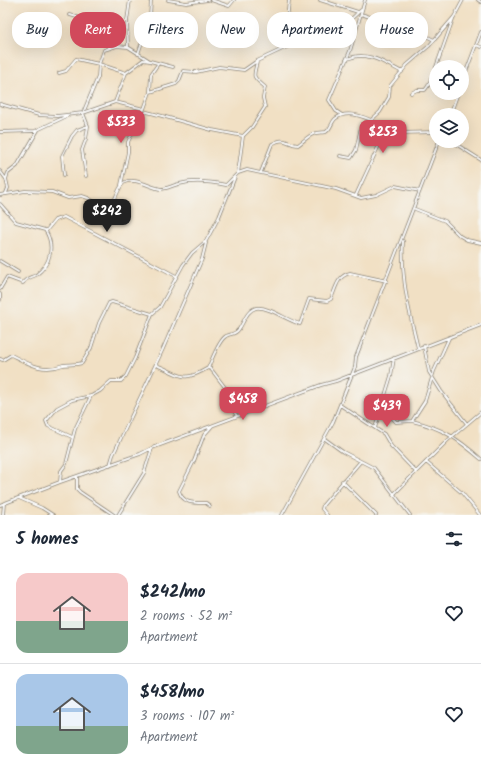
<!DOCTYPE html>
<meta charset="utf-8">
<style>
body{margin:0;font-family:Kalam,sans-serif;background:#f6f6f7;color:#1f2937;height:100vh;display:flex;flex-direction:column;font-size:15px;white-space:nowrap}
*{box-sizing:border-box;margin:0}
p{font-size:13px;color:#747a83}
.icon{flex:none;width:22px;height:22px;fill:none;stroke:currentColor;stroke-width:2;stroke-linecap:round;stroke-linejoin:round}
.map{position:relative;height:515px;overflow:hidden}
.details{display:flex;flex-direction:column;background:#fff;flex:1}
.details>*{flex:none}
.top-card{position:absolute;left:12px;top:12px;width:457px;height:36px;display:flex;gap:8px}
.buttons{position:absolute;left:429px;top:60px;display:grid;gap:8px}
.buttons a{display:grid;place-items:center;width:40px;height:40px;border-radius:50%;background:#fff;box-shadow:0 4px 16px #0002;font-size:20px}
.price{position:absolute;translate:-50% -34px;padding:0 9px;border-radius:8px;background:#d1495b;color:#fff;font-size:13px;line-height:26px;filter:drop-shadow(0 1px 2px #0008)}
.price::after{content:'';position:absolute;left:50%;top:24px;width:12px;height:9px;margin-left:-6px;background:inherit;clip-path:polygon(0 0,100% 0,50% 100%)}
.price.current{background:#222;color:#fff}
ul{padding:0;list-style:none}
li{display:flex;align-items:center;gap:12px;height:100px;padding:0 16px}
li+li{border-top:1px solid #e0e1e3}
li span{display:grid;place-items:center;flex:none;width:112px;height:80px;border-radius:12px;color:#555}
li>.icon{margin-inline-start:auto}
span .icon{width:48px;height:48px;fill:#fffc;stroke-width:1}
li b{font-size:17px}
h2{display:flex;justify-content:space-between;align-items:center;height:48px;padding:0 16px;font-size:17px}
.chip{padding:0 14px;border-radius:16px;background:#fff;box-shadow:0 4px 16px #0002;font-size:14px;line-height:36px}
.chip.current{background:#d1495b;color:#fff}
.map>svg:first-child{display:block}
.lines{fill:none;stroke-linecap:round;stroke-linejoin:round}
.minor-casing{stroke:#867e70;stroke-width:3.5}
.minor{stroke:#fff;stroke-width:2}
</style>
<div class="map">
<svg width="481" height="515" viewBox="0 0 481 515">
<rect width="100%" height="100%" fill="#f6f6f2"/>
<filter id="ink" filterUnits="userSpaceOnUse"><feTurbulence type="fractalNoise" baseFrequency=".025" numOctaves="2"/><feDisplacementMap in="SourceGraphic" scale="8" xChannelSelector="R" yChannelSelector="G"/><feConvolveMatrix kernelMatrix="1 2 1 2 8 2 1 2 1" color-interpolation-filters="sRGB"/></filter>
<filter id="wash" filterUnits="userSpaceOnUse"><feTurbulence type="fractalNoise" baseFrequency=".012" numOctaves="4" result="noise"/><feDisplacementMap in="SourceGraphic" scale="16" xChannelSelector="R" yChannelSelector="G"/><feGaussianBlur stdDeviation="0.9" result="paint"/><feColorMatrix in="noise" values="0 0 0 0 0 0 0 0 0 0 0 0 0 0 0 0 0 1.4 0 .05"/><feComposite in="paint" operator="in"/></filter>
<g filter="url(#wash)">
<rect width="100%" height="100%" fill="#f1e0c4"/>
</g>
<g filter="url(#ink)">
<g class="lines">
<defs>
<path id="minor" d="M168,0L186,3L208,0
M211,0L229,6L234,0
M289,0L287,21L291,23L318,30
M320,0L358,12
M478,0L481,2
M361,14L379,20L392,21L401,18L408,27L434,40
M70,15L84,19L95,17L113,30L109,48
M476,45L481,47
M128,47L150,61L173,67
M138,54L150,18L151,0
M346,60C365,49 385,63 402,72
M436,67L453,19
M59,73L66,71L76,59L99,64L126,73L143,60L150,61
M462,82L481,32
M150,92L151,74L158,64
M411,93L417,90H425L428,86L436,68
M115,102L126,73
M0,104L39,115L57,116L83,113L115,102L144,109L150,92L176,84L179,81L183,71L196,72L219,67L244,70L257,61L302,40H312L318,30L349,21L361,10
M142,114L147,112L155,114L212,130L243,136
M342,115L336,111L329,100L350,51L365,0
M450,115L458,93
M383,126L399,133L436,132
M0,132L35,131L67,116
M451,141L481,160
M340,156L351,158L356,150L361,127L371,120L382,126L380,143L356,195
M0,171L6,179
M261,172L272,144C286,136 286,144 298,145C304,141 310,134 316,133C320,132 322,133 326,132C331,129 331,123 335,119C345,110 360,115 371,120L380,112L389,97L390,86L407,65L429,46L454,17L463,0
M238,173L243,136L252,127L265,107L263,98L265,87C252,76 253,78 257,62
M64,175L62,156L72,136L77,130L88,126
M86,176L82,150L86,139L88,126L83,113L98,77L99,64L104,50L117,46L128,47L127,21L130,0
M121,185L128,152V142L144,109
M6,193L8,188L6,179L8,173L17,166L38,130
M0,195L25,191L52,192L68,198L82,196L88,198L103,207L109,208C116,202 118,185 125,182C135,177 151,188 161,189C167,189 173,185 179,184C194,180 211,182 226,185L238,173L247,170L336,189L361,198L376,195L395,186L420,191
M0,204L16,222L45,230C55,245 51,264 36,275C30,278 27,277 23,283L7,277L0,289
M415,209L445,221L460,236L467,240L481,243
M46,231L55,220L64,217L176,276
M403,241C401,280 409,311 418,348
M0,261L18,272
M0,294V300
M424,346L429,372L441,391L467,424
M0,359L3,360L11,355C29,364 43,373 63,365C68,364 76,365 82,363L91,348L99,323L109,303L112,302L152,314
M156,365C181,374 181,384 208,368L211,369L227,390L233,410L237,416
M208,368C212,360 218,341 226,336C232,333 235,335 239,329C244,322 247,310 256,308C268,306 288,321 300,324L309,299L327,301L331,299C336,288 337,276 350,273L387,281
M340,405L384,434L391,446L416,472
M389,414L396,422L412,421L425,401L434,371L449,338
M412,421C443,428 458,439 481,459
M375,428L391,376L394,358
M72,437L48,426L46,421L57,408L72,400L91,396L100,391L111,381H121L126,376L135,358L152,314L160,307L183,265L192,253L206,241L219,217L235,177
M325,439L343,452L374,468L410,515
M426,462L462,493L480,515
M110,465L113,455L162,351L202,259L206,243
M77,477V489L80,492L114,515
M342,481L376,515
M60,482L61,471L66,464L75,429L91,396
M393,495L447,441L481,412
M19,498L42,508L53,515
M0,505L60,482L140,454L152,448L321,385L336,381L481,325
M210,506L206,503C194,503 183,504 179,491L194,461L204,435L212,426
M3,515L4,503
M118,515L144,473L152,448
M282,515L333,422L355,367L356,357L439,141
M327,515L322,509L323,505L360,462"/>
</defs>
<use href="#minor" class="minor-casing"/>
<use href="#minor" class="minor"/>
</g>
</g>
</svg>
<div class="buttons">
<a><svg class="icon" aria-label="locate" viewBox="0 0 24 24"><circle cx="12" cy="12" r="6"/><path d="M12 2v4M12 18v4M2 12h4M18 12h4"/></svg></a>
<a><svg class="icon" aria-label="layers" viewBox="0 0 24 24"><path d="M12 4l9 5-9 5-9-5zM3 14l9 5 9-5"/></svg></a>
</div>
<b class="price" style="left:121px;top:144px">$533</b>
<b class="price" style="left:383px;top:154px">$253</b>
<b class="price current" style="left:107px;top:233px">$242</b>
<b class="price" style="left:243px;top:421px">$458</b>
<b class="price" style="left:387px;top:428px">$439</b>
<div class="top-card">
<a class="chip">Buy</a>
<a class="chip current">Rent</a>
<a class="chip">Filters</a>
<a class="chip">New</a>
<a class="chip">Apartment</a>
<a class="chip">House</a>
</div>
</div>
<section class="details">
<h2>5 homes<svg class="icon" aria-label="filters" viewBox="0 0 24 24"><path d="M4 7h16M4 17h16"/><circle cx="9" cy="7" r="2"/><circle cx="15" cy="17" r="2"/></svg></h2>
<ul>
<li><span style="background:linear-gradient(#f6c9c9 60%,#7fa58c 0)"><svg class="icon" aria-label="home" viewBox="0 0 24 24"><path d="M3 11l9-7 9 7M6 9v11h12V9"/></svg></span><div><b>$242/mo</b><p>2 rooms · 52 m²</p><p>Apartment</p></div><svg class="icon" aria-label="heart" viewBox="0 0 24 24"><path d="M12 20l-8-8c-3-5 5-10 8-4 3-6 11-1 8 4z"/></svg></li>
<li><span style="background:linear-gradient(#a9c7e8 65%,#7fa58c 0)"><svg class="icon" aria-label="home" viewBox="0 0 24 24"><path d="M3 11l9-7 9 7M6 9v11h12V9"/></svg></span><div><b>$458/mo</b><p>3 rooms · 107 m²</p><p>Apartment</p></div><svg class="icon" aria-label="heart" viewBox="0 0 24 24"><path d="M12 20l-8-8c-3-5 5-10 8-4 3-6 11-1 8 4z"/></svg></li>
</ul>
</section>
